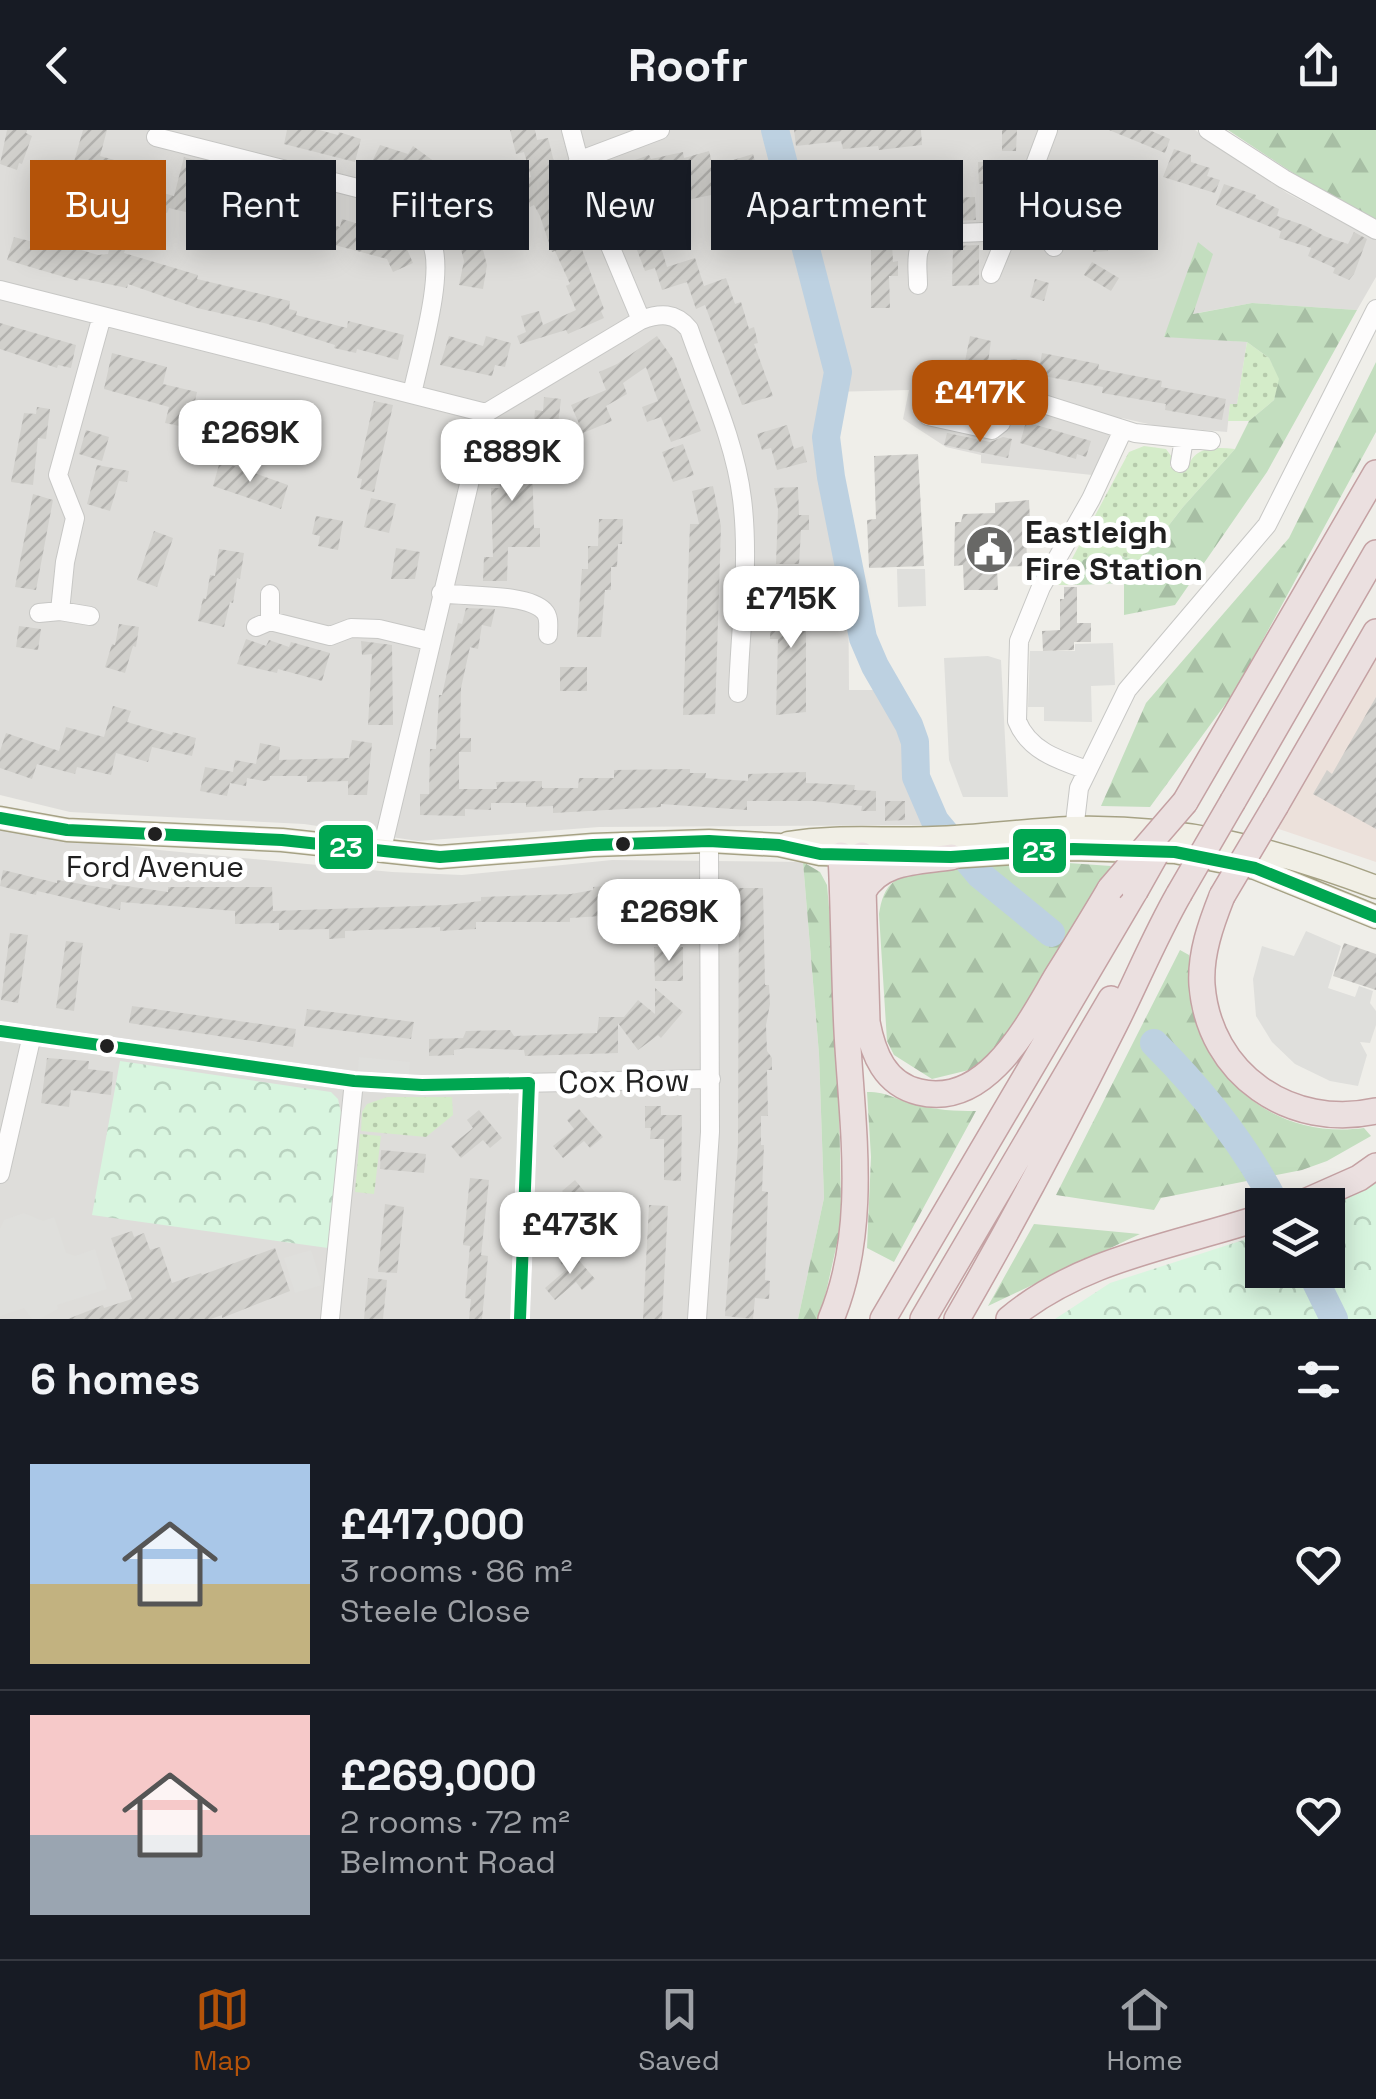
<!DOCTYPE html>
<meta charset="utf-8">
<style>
body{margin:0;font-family:"Space Grotesk",sans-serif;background:#242831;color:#f1f3f6;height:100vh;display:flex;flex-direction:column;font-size:38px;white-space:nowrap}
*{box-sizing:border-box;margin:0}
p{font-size:32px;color:#9ea1a6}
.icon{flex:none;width:55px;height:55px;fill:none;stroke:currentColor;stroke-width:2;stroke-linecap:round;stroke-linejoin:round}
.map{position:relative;height:1189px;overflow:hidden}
.panel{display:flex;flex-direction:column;background:#171b24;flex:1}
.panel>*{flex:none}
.guide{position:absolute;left:30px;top:30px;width:1318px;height:90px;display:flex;gap:20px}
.fabs{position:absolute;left:1245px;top:1058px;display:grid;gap:20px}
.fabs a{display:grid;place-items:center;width:100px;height:100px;border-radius:0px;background:#171b24;box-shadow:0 5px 25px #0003;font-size:50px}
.price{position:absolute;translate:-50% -85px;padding:0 22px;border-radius:20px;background:#fff;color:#222;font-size:32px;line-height:65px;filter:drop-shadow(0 2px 5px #0008)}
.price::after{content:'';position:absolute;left:50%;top:60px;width:30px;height:22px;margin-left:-15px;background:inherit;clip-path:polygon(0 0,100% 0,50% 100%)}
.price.selected{background:#b45309;color:#fff}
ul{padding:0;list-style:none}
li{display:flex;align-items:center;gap:30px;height:250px;padding:0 30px}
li+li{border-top:2px solid #363941}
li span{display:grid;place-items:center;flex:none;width:280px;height:200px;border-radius:0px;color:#555}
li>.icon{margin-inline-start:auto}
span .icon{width:120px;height:120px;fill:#fffc;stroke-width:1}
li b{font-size:42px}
h2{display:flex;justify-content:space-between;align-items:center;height:120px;padding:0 30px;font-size:42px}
.chip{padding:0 35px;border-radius:0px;background:#171b24;box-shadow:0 5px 25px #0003;font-size:35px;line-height:90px}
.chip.selected{background:#b45309;color:#fff}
header{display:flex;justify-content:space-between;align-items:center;height:130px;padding:0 30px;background:#171b24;font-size:45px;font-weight:600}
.tab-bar{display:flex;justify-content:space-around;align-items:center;height:140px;border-top:2px solid #363941;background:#171b24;font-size:28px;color:#9ea1a6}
.tab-bar a{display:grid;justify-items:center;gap:5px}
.tab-bar .selected{color:#b45309}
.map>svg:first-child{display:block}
.residential{fill:#deddda}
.commercial{fill:#ece1db}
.grass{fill:url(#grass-dots)}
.forest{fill:url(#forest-firs)}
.park{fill:url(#park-crowns)}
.parking{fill:#dfdfdc}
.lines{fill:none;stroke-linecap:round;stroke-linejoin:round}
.river{stroke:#bdd1e1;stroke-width:28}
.building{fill:url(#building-hatch)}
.minor-casing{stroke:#c7c7c5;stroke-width:20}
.major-casing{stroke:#a6a285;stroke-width:25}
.highway-casing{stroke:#c4a1a3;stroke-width:28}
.minor{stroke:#fdfcfc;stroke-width:18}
.major{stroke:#f1efe6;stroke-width:22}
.highway{stroke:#ebe0e0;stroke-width:25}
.highway-bridge-casing{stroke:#c4a1a3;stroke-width:28;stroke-linecap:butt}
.highway-bridge{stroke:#ebe0e0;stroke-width:25}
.bus-1-casing{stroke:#fff;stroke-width:20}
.bus-1{stroke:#00a651;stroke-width:12}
.bus-dot{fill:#202020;stroke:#fff;stroke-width:4}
.labels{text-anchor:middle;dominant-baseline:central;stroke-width:10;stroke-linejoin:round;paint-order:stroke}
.bus-label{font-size:30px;fill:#202020;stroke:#fff}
.poi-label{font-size:32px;font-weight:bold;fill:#202020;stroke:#fff;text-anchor:start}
.street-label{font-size:32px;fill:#202020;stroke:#fff}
.line-badge{stroke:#fff;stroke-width:4}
.badge-label{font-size:28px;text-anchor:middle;font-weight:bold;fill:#fff}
</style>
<header><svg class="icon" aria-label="back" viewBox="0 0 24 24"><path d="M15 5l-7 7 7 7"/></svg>Roofr<svg class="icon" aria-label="share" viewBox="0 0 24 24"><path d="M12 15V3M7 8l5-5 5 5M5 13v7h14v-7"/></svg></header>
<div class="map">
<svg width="1376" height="1189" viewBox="0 0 1376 1189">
<defs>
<pattern id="grass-dots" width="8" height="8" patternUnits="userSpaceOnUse" patternTransform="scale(2.5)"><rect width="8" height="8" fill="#d4ecc9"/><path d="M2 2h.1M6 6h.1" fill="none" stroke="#b6caac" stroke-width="1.8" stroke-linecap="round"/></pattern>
<pattern id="forest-firs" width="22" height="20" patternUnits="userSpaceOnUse" patternTransform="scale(2.5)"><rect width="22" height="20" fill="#c3debf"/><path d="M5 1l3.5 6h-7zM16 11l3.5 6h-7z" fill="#a7bea4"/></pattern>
<pattern id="park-crowns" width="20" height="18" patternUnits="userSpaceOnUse" patternTransform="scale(2.5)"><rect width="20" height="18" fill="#d8f5df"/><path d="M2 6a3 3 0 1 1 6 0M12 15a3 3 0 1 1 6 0" fill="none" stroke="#b9d2bf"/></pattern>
<pattern id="building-hatch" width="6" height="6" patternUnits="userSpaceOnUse" patternTransform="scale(2.5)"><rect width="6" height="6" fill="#d1d0cc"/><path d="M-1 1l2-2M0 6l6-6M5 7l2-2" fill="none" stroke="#b3b2af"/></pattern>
</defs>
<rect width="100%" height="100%" fill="#efeee9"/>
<path class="residential" d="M0,0H1195L1287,63L1376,110V147L1357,180L1252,173L1192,184L1212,124L1164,206L1247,212L1237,275H1230L1227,302L1157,296L1122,288L1092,345L981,333V325L946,317L903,289L909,260L830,262L822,301L848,428L849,560H882L909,612L910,653L929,695L599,697L418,711L304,694L70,682L0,665Z
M0,699L159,720L392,742L462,745L612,730L803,732L819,924L824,1068L798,1189H0Z"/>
<path class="commercial" d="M1376,523V732L1276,698Z"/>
<path class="grass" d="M1247,212L1269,228L1280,249L1274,270L1249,291H1228L1230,274H1237Z
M1144,316L1166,319L1172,327L1170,337L1187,339C1194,316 1215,317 1235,319L1183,377L1142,430C1113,427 1103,414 1075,436L1071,449L1077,455H1058L1129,322Z
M387,967H452L453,985L426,1007L361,1001L362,982L367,974Z
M360,1004L381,1006L374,1064L355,1062Z"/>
<path class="forest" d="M1228,0H1376V98Z
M1198,112L1213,124L1193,184L1252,173L1357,180L1267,342L1175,475L1124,485V453L1077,455L1071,449L1075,436C1104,413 1113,428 1142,430L1183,377L1235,319L1249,291L1274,270L1279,249L1269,228L1247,212L1164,207Z
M1376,232V302L1235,561L1150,677L1101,676L1146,573L1289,408Z
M803,732L820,742L827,755L837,868L841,1076L840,1100L820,1189H798L824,1068L819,924Z
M1054,732L1111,736L1005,914L969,940L932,949L894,925L887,911L879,784C881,771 884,758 896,750C924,731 1018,734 1054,732Z
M1180,820L1189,825C1192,848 1193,874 1199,895C1223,967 1289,1008 1364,998L1371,1006L1327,1031L1302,1040L1161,1068L1154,1080L1056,1065Z
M867,962C889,962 896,970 916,975C936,980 955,981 976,981L894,1132L867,1118L871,1027Z
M1034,1094L1140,1104L988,1176Z"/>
<path class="park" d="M120,931L331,962L338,969L341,983L328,1118L92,1085Z
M1376,1052V1189H1055L1110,1153L1262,1104V1140H1328L1326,1075Z"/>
<path class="parking" d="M897,439H925L926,476L898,477Z
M1113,513L1115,555L1091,556L1092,592L1044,591V577H1028L1030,521H1075V514Z
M988,526L1001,530L1008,667H963L949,630L944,528Z
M1306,801L1341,816L1328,858L1355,867L1359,856L1373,861L1370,873L1376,881V895L1370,913L1360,912L1367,925L1358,956L1330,951L1295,934L1272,912L1256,886L1253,849L1262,816L1294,826Z
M359,927L410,932L409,945L358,940Z
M24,1083L43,1091L54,1087L66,1123L75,1126L95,1119L107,1159L57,1175L58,1179L39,1189H32L24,1178L0,1186V1099L4,1090Z
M311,1120L322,1155L295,1163L284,1128Z"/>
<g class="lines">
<path class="river" d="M775,0L838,242L826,307L831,347L863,508L875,536L909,595L915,612L916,647L935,691L980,745L1051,803
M1154,913C1202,961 1245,1014 1276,1075
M1310,1140L1334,1189"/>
</g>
<path class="building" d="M7,0H27L26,3L32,6L22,34L19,33L17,40L0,34Z
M83,0H107L100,26L136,36L133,44L152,49L149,59L174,66L184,27L202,32L198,48L224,55L225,48L267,57L265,65L292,73L291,78L299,80L298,84L340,97L342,89L389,103L398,99L413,133L393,142L387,129L260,95L264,81L199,64L194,84L169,78L167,83L146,77L148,71L129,67L131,59L100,50L91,80L85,78L80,92L54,84L63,55L67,56Z
M287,0H319L338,5L339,2L361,9L355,32L284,14Z
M510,0H535L537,10L548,8L563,68L604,179L601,181L604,188L568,204L566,200L520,214L517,206L526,202L521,186L539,181L543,195L576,180L566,156L570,154L555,121L552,122L540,86L534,75L530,77L523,50L531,47L524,22L516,24Z
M794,0H921L922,15L879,20L878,16L843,19L841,11L796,16Z
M1002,0H1017L1016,21H1002Z
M1109,0H1149L1170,9L1165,23Z
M380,15L408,24L413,16L461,51L452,58L471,87L474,86L487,135L483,159L459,155L464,131L457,104L434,69L404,47L370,36Z
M1174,19L1191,25V32L1210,38L1207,46L1220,50L1215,63L1163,47Z
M709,21L713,36L753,24L757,38L746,41L752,63L733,69L732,64L722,67L721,63L677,72L670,38L639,49L648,77L660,72L675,108L660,114L667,137L695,128L704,156L726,148L735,174L741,172L749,199L754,197L758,213L754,214L773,266L742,275L705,175L696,179L687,152L662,160L655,138L645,141L610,49L613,47L610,39L649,25L651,29L683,22L684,28Z
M996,31L997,53L979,54L978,32Z
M1056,32L1076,38L1067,68L1047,62Z
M1224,54L1256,65L1255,68L1279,79L1277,86L1306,96L1324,106L1348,114L1354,102L1367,109L1354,144L1349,150L1333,143L1335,138L1308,126L1311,118L1279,108L1281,101L1216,75Z
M975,67L976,90L949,91L948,68Z
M1099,69L1106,88L1108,121L1093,122L1092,102L1081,76Z
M881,80L882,108L862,109L861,81Z
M14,107L41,114L42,111L58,113L98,125L108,124L110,116L125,120L124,123L198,145L197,149L290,171L289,179L297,181L296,185L347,198L348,191L404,205L398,230L357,219L356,223L334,218L335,215L268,194L197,178L128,154L127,158L79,148L78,151L37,139L7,130Z
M892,114L893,132L898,131V146H889L890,178H871V115Z
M979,115V155L952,156L953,116Z
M1092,132L1119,148L1111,161L1084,145Z
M1035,149L1049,153L1044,171L1030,167Z
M0,193L76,215L71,238L58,235L57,238L0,219Z
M449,206L483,216L486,206L511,213L505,237L495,235L492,246L440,235Z
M657,206L673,229L701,301L671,312L661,287L647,292L642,277L658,271L646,237L623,253L627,264L606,276L612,291L583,303L571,275L606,260L599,242L617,234Z
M970,206L991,211L982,275L991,278L989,286L943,277L939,265L954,268L956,262H959Z
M112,223L167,237L163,254L197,262L189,298L165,293L169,277L104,259Z
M1042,223L1099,234L1098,239L1162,251L1161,257L1226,269L1222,290L1165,280L1166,274L1102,263L1103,257L1038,245Z
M544,267L561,269L558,294L534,292L535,280L543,281Z
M374,271L393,275L374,362L360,359L362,349L357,348Z
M37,277L50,279L46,309L38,308L33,355L11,352L24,283L36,284Z
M281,282L306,290L301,308L294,306L290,318L272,313Z
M1026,292L1091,311L1086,327L1077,324L1076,329L1020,313Z
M787,295L794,319L803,316L807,332L777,340L771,318L762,320L757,304Z
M506,296L534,302L528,330H532L534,398H540V417H508L507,451H483L484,427H493L491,358H500L499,329Z
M86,300L109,307L102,331L79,324Z
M947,303L990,312L1003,307L1012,309L1008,328L944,315Z
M683,314L694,345L673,352L662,322Z
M918,324L924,436L869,438L867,390L876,389L874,326Z
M220,331L288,355L281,379L213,356Z
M97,335L129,341L127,352L119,351L110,381L87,374Z
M713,356L721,396L715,584L683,585L690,394H699L692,361Z
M798,357L799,385H809V400H801L799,434H776L778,379L774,358Z
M33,364L53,370L36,460L15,457Z
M371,368L396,374L389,403L364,397Z
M1029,370L1030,392L1026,393L1027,436L997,437L998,460H964L963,435L954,436L955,392H961L963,384L995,383V373Z
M316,386L343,391L338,420L318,416L320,406L312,404Z
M599,389H623L622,414H618L617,437H611V460H605L601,507H577L582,439H588V416H598Z
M154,401L173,408L157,457L137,450Z
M396,418L420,422L415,449H391Z
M219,419L244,423L240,449L237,448L233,473L230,472L224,497L198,491L203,468L206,469L210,445L215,446Z
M1064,457H1077V493H1091V512H1074V520L1043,521L1042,501L1060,500V469H1064Z
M798,462H811V486H806V582L776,585L778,509H770L772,469L798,466Z
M466,478L495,479L491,497L482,495L478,519L470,517L461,558L460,608H471V622H459V659H497L496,652L542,651V658H578L579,648H614V640L690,639V643H706L705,648L748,651V644L806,642V653L855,655L854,660L876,661V681H861L862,676L814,671H747V680L661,674V677L553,683V676L526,677V673H491V680L465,679V686L420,685V664H429L430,619H436L439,565H442L458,493L462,494Z
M119,494L139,497L136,517L133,516L125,543L105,537L112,514L115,515Z
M19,496L41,499L38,520L16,517Z
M246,509L266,516L269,510L289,517L291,512L330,523L322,551L278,539L277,543L237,534Z
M361,511L392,515L393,595H368L372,524L362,525Z
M560,537H587V561H560Z
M1376,567V699L1313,664L1327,640L1332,644Z
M113,576L131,581L127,592L172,605L173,602L196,608L192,626L152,617L148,632L116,623L111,645L77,637L75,644L37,634L32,649L0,638V621L6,603L59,621L66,597L104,607Z
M352,610L372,613L367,665H348V651L307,652V646H270V650L264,651L247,648L246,656L230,653L227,666L200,661L205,637L233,642L235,630L256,634L260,613L280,617L279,630L349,628Z
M885,671H905V690L885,691Z
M3,740L57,753V750L111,759L112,754L168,762V757H272L273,781L447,775L481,771V767L571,764L593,760V757L618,755L657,764L683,783L665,806L646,792L617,785L570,788V792H476V799L440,801V797L345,801V808L329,809V799L279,800V793L235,794V781L121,772L120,780L37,761L36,765L0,756Z
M739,758H763L765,855H769L770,874L766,895L767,921L772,928V940H767L768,986H761V1015H764L762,1061L768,1062L765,1150L770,1151L769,1169L755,1168L753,1189L725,1186L738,1015Z
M10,803L28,805L18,873L1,870Z
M66,811L83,813L74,881L56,878Z
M1344,813L1376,824V860L1333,846Z
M654,817H683V851H655Z
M655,858L683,882L661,908L658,905L638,920L618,893V923L525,926L524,920L467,918L454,920V925L429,926V909L463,908L466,901L510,900L514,906L597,903L599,887H624L638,870L655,884Z
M132,876L296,899L293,917L129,893Z
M307,879L414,892L411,909L304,896Z
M47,928L89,931L88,939L113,942L111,965L71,960L69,977L41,973Z
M645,976H661V985H682L681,1051L664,1050V1009H650L651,998H645Z
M579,979L603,1007L590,1018L584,1011L563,1028L553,1016L574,999L567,990Z
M479,980L502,1008L490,1018L483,1010L461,1028L451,1016L473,998L467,990Z
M381,1020L426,1024L424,1043L380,1039Z
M470,1048L489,1050L481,1125L488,1126L482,1189H469L471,1169L465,1168L470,1116L463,1115Z
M575,1050L598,1078L586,1089L579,1081L559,1099L549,1087L570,1069L562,1061Z
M385,1074L404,1077L397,1143L378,1142Z
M649,1075L668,1076L662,1189H643Z
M132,1101L134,1107L144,1103L150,1120L160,1117L172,1153L201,1143L202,1145L275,1118L290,1161L222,1188V1185L211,1189H68L103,1175L104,1178L132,1169L111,1108Z
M571,1121L595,1149L582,1160L576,1152L555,1170L545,1158L566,1140L559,1131Z
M368,1148L387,1150L383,1189H364Z"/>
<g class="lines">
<defs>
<path id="minor" d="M571,0L587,61L641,190
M1048,0L1024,64L1033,89L1054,117
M1208,0L1284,49L1376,100
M156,7L373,62C395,74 419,88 431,112C446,141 419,230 412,264
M578,31L660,0
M991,144L1024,64
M918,155C918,134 912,115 934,104L1009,101
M0,160L486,283
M1009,263L1014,239
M931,274L928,286L992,300L1001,293L1009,263L1135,303L1211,311
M486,283L641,190C660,183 675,182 689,199C708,254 735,311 742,369C750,433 740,499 738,563
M1180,333L1184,309
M441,463C465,467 528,463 544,481C550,487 548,497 548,505
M39,483L60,481
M90,486L60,481L65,432L75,388L58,345L102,186
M270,491V464
M256,497L270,491L330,506L351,498L379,499L429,511
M1087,640C1059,630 1029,621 1017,591L1019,511L1041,457L1091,369L1123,300
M1073,709L1079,658L1127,560L1267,395L1376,179
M381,723L486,283
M0,901L354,951L422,955L711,949
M0,1044L32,905
M330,1189L354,951
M520,1189L529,953
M697,1189L710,1002L709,711"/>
<path id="major" d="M0,688L67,700L282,710L440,727L593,715L709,711L779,715L820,724L951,727L1073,719L1175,722L1255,738L1376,787
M788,713C836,705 884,710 933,708C979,707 1024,700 1070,698C1183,695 1272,718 1376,757"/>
<path id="highway" d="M1233,671L1376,423
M1185,672L1376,343
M1276,675L1376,502
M862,725L867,892C873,924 885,954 919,962C987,979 1029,893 1057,846C1075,817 1093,788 1110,759
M863,762C880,730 918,732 951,727
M1222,766C1211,794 1200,824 1202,855C1209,945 1291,1000 1376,981
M1298,1075L1359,1048L1376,1036
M831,1189C869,1098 852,996 847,901C844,842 844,783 841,725
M883,1189L1135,761
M923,1189L1111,869
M957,1189C1013,1092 1065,994 1115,894C1137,850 1155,806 1179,764
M1009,1189C1082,1128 1175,1116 1262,1087"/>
</defs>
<use href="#minor" class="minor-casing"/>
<use href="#major" class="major-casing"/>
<use href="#highway" class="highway-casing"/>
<use href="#minor" class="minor"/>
<use href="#major" class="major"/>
<use href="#highway" class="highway"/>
<defs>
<path id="highway-bridge" d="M1110,759L1185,672
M1135,761L1157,722
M1179,764L1233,671
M1222,766L1276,675"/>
</defs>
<use href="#highway-bridge" class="highway-bridge-casing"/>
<use href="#highway-bridge" class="highway-bridge"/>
<defs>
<path id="bus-1" d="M0,688L67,700L282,710L440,727L593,715L709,711L779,715L820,724L951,727L1073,719L1175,722L1255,738L1376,787
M0,901L354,951L422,955L529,953
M520,1189L529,953"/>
</defs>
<use href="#bus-1" class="bus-1-casing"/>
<use href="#bus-1" class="bus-1"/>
</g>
<defs>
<symbol id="civic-disc" viewBox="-11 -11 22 22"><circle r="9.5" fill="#686866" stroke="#fff"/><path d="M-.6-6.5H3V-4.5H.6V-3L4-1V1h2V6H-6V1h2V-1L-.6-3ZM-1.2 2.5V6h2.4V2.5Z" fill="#fff"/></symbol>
</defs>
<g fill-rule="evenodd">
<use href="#civic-disc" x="962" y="392" width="55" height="55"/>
</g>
<g class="bus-dot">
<circle cx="155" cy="704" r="9"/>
<circle cx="623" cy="714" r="9"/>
<circle cx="107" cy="916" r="9"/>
</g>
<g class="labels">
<g class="bus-label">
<text x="155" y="736">Ford Avenue</text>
</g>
<g class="poi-label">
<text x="1025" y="402">Eastleigh<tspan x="1025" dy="37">Fire Station</tspan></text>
</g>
<g class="street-label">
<text transform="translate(624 951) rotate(-1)">Cox Row</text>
</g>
</g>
<g class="line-badge">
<rect x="317" y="693" width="58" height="48" rx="10" fill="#00a651"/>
<rect x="1011" y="697" width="57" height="48" rx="10" fill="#00a651"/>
</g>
<g class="badge-label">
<text x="346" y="727">23</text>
<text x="1039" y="731">23</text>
</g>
</svg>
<div class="fabs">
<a><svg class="icon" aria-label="layers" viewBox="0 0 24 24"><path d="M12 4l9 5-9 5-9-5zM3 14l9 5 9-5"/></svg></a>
</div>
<b class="price selected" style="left:980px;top:315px">£417K</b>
<b class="price" style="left:250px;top:355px">£269K</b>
<b class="price" style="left:512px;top:374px">£889K</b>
<b class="price" style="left:791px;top:521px">£715K</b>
<b class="price" style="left:669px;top:834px">£269K</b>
<b class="price" style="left:570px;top:1147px">£473K</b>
<div class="guide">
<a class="chip selected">Buy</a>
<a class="chip">Rent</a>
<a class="chip">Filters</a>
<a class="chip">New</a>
<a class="chip">Apartment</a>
<a class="chip">House</a>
</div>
</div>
<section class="panel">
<h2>6 homes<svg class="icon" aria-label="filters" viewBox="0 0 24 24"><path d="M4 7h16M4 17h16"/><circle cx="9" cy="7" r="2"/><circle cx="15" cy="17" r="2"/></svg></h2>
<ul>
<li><span style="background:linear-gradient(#a9c7e8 60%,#c2b280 0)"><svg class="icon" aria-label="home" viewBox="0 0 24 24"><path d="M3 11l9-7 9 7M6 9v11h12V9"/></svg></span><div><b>£417,000</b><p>3 rooms · 86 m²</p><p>Steele Close</p></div><svg class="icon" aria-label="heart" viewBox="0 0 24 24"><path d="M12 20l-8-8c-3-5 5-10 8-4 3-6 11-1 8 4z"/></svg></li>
<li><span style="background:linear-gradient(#f6c9c9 60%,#9aa5b1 0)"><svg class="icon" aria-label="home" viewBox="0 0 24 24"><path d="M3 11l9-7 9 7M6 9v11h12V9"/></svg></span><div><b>£269,000</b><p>2 rooms · 72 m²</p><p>Belmont Road</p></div><svg class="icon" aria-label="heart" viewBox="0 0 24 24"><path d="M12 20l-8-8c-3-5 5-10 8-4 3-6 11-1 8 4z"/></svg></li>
</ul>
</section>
<nav class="tab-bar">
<a class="selected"><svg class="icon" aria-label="map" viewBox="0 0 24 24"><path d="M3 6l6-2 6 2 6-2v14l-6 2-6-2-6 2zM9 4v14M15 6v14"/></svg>Map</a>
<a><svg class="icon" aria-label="saved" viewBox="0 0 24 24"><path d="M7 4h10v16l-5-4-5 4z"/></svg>Saved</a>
<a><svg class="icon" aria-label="home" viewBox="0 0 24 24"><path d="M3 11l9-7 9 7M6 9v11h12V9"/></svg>Home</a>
</nav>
